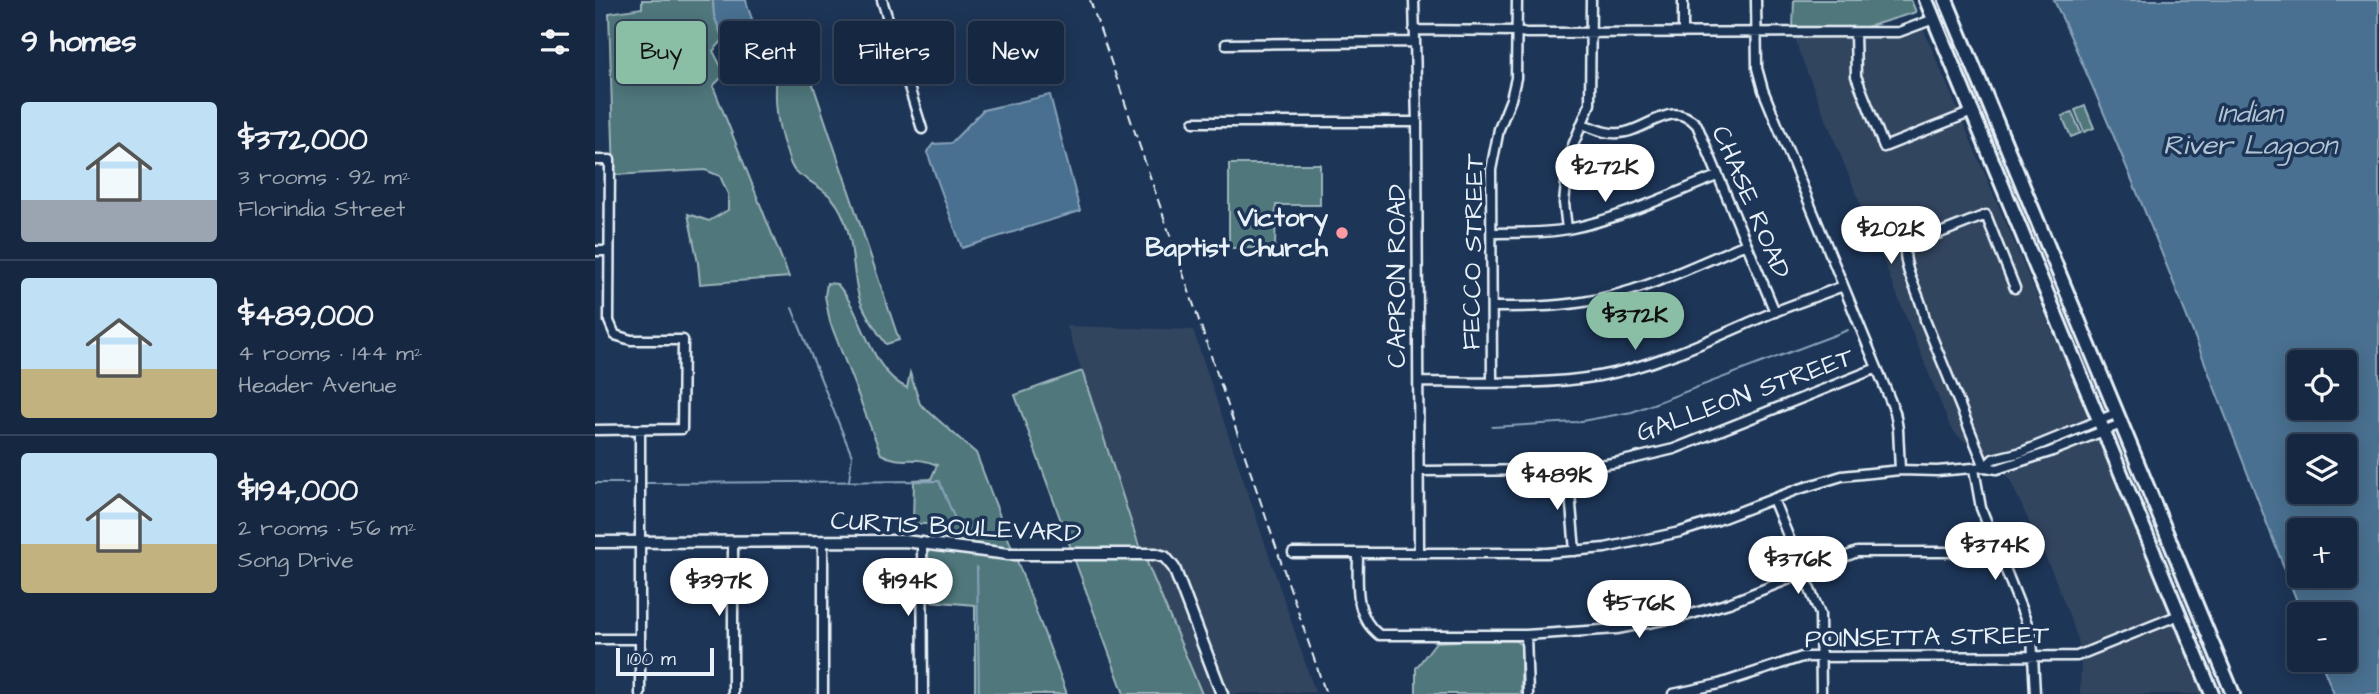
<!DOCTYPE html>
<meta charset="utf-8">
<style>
body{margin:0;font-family:"Architects Daughter",sans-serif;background:#1f3048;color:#f1f3f6;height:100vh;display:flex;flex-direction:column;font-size:26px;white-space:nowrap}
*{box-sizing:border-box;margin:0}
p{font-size:23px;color:#9ea6b1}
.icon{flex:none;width:38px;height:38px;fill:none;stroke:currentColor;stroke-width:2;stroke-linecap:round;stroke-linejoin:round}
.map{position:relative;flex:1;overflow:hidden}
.drawer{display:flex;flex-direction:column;background:#162841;width:595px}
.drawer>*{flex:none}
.top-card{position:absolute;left:21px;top:21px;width:665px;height:63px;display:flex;gap:14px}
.tools{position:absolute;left:1692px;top:350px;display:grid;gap:14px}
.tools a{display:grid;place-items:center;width:70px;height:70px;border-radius:7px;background:#162841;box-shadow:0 4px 18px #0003,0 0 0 2px #35445a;font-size:35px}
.scale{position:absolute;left:21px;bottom:18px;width:98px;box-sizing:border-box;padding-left:7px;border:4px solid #e8f1f8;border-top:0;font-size:19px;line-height:24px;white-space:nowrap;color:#e8f1f8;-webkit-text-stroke:5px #1d3557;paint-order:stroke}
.price{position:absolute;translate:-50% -60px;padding:0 16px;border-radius:24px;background:#fff;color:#222;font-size:23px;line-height:46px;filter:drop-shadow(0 2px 4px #0008)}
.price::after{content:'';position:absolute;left:50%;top:42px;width:21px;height:16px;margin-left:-10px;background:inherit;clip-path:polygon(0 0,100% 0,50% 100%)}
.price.on{background:#8abfa5;color:#111}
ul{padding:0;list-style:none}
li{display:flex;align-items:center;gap:21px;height:175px;padding:0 21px}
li+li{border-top:2px solid #35445a}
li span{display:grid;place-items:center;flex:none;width:196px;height:140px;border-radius:7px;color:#555}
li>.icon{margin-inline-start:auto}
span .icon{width:84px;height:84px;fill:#fffc;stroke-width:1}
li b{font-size:30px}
h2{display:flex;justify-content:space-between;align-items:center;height:84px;padding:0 21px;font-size:30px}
.pill{padding:0 24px;border-radius:7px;background:#162841;box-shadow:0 4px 18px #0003,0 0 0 2px #35445a;font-size:24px;line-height:63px}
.pill.on{background:#8abfa5;color:#111}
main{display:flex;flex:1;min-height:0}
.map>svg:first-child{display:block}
.built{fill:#33455f}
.green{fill:#4f777b;stroke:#9cb4ba;stroke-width:2}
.water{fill:#486f90;stroke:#88a3ba;stroke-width:2;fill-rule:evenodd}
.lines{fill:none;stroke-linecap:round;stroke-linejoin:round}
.stream{stroke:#88a3ba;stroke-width:2}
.minor-casing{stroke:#e8f1f8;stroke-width:13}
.tertiary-casing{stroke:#e8f1f8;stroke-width:15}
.primary-casing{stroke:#e8f1f8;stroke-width:18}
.minor{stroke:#1d3557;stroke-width:8}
.tertiary{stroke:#1d3557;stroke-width:10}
.primary{stroke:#1d3557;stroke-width:12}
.rail{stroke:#e8f1f8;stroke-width:2;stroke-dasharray:10 5;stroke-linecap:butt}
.poi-dot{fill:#ff9aa2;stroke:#1d3557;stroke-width:2.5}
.labels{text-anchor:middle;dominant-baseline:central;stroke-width:7;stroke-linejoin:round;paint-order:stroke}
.street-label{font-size:26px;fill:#e8f1f8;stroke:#1d3557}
.poi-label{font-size:26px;font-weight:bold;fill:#e8f1f8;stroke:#1d3557;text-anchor:end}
.water-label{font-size:28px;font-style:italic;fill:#b0c4d4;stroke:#1d3557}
</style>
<main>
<section class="drawer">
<h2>9 homes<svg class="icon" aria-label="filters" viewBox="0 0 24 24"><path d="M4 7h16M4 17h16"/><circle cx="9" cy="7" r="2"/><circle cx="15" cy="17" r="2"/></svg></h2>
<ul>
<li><span style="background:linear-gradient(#bfe0f5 70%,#9aa5b1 0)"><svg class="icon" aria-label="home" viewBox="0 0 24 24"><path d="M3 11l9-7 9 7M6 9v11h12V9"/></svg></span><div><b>$372,000</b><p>3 rooms · 92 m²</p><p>Florindia Street</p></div></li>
<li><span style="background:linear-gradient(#bfe0f5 65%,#c2b280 0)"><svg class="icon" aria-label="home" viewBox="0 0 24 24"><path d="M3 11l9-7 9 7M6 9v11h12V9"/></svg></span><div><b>$489,000</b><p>4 rooms · 144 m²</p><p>Header Avenue</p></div></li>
<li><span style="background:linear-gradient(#bfe0f5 65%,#c2b280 0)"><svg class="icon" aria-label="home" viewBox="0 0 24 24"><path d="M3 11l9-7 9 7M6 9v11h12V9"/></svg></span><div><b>$194,000</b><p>2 rooms · 56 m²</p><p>Song Drive</p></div></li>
</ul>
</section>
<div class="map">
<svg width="1784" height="694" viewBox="0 0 1784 694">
<rect width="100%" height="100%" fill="#1d3557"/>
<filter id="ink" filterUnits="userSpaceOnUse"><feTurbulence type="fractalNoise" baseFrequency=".0143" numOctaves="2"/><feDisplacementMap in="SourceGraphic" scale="14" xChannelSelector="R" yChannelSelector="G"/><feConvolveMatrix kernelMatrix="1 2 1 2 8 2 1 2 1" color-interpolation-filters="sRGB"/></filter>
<g filter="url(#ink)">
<path class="built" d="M1328,28L1364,113L1291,142L1264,75V36H1304Z
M1200,36H1257V53L1286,148L1367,120L1495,421L1427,448L1393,460L1390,458L1333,319L1331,306L1314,263V253L1318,247L1389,220L1419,293L1424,290L1394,214L1307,251V265L1380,450L1362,435L1355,426L1204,52Z
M472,326L598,330L720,692L630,694L574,554L571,552L546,550Z
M1502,439L1575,614L1485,651L1483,639L1459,576L1414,478L1407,472Z
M550,558L569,560L576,570L623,694H607Z
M1578,621L1607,694H1485L1486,659Z"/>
<path class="green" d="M47,0H118L119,15L128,40L118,51L130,74L118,86L194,277L105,284L103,263L93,214L114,221L133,210V194L125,176L110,170L19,175L14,13L47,8Z
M1199,0H1316L1321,12L1265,29H1198Z
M203,40L304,340L291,344C282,332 265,306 263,293C257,268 259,243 249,219C239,192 222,187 201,172C196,168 194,160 192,153C179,120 179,89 184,54Z
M1490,106L1499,128L1489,132L1480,110Z
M1477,112L1486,133L1476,137L1467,116Z
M634,164H725V205H681L680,248H634Z
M232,283L242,284C270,315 273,369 312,388L315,373L325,404L381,453L418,551L333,539V524H318L319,480L336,479L342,465C318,454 308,466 286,454L235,322L230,296Z
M487,371L543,543L546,550L477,551L420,395Z
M333,547L376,555L421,558L472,694H380V605L334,601Z
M479,558H550L607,694H529Z
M884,640L921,641L926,645V694H821V668L841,642Z"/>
<path class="water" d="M118,0H151C157,28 174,36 135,49L131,47L119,15Z
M1459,0H1784V694H1739L1725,660H1750V614H1707C1627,409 1551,201 1459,0ZM1750,362V408H1704V362ZM1750,446V492H1704V446ZM1704,530H1750V576H1704Z
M455,95L485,211L367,248L332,152L338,144L356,143L388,110Z"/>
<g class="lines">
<path class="stream" d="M197,308L257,456L254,481
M897,427L981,422L1037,412L1253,330
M0,483H33
M51,483L344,481L367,536
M382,567L384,694"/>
<defs>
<path id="minor" d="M287,0L327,129
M819,0L822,122L824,553
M1088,0V33
M1161,0L1162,68L1168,90L1300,412L1303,429L1305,470
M819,30L922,31L931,33L1304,32L1339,19
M1260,33L1261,76L1289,147L1377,112
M631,44L820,42
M599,122H822
M988,124C1002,130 1016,136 1031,132C1057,126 1078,100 1102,125L1180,312
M0,160H15L14,321L20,335L36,340H88L87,429L0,430
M972,229L969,203L974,155L995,104L996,0
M897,233C922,232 948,234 973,229C1025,219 1074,195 1122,176
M0,251H13
M897,307C927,307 958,307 988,302C1045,293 1098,266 1151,244
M824,382C881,382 949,386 1004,376C1065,365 1122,336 1179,312C1202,303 1225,295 1248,286
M897,382L896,170L904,129L916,99L921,78L922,0
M1390,467L1330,320C1327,296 1310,275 1310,251L1317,244L1391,215L1420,288
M1390,467L1398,459L1427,452L1522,413
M1379,469L1386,508L1437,636L1440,694
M973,470L980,551
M824,471L973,470L1024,462L1079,449L1282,368
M1178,499L1225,614L1226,694
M138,541V694
M327,542L328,694
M698,553H952L1010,548L1085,532L1123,520L1201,490L1247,476L1305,470L1342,471L1390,467L1402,469L1455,452L1526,424
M763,553C763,582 758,615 784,635H931L1022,629L1093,615L1134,603L1262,552H1403
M931,635L933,694
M0,639H44
M45,694V430
M228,694V541
M1078,694L1124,684L1207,657L1482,656L1584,615"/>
<path id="tertiary" d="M0,542L310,541L413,554H560L570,557L579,568L627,694"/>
<path id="primary" d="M1331,0L1617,694
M1351,0L1638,694"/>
</defs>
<use href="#minor" class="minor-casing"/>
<use href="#tertiary" class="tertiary-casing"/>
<use href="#primary" class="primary-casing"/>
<use href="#minor" class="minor"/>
<use href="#tertiary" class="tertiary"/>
<use href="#primary" class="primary"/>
<path class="rail" d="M495,0L731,694"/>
</g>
</g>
<circle class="poi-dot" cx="747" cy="233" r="7"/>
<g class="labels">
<g class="street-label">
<text transform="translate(1156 202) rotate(67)">CHASE ROAD</text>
<text transform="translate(878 252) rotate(-89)">FECCO STREET</text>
<text transform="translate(802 276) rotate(-90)">CAPRON ROAD</text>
<text transform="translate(1150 395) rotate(-20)">GALLEON STREET</text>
<text transform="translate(361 527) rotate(3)">CURTIS BOULEVARD</text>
<text transform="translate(1332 637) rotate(-1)">POINSETTA STREET</text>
</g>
<g class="poi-label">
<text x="733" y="218">Victory<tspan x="733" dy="30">Baptist Church</tspan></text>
</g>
<g class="water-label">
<text x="1655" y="113">Indian<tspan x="1655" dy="32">River Lagoon</tspan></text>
</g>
</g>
</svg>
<div class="tools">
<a><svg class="icon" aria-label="locate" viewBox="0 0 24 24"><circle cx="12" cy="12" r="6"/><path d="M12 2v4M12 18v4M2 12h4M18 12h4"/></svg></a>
<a><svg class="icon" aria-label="layers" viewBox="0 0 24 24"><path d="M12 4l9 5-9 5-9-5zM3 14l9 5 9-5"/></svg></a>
<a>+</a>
<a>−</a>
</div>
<div class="scale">100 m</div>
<b class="price" style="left:1010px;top:204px">$272K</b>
<b class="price" style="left:1296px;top:266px">$202K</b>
<b class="price on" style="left:1040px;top:352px">$372K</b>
<b class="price" style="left:962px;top:512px">$489K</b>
<b class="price" style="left:1400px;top:582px">$374K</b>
<b class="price" style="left:1203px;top:596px">$376K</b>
<b class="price" style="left:124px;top:618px">$397K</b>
<b class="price" style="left:313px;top:618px">$194K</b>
<b class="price" style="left:1044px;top:640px">$576K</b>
<div class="top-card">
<a class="pill on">Buy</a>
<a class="pill">Rent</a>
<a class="pill">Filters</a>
<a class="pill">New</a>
</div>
</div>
</main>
